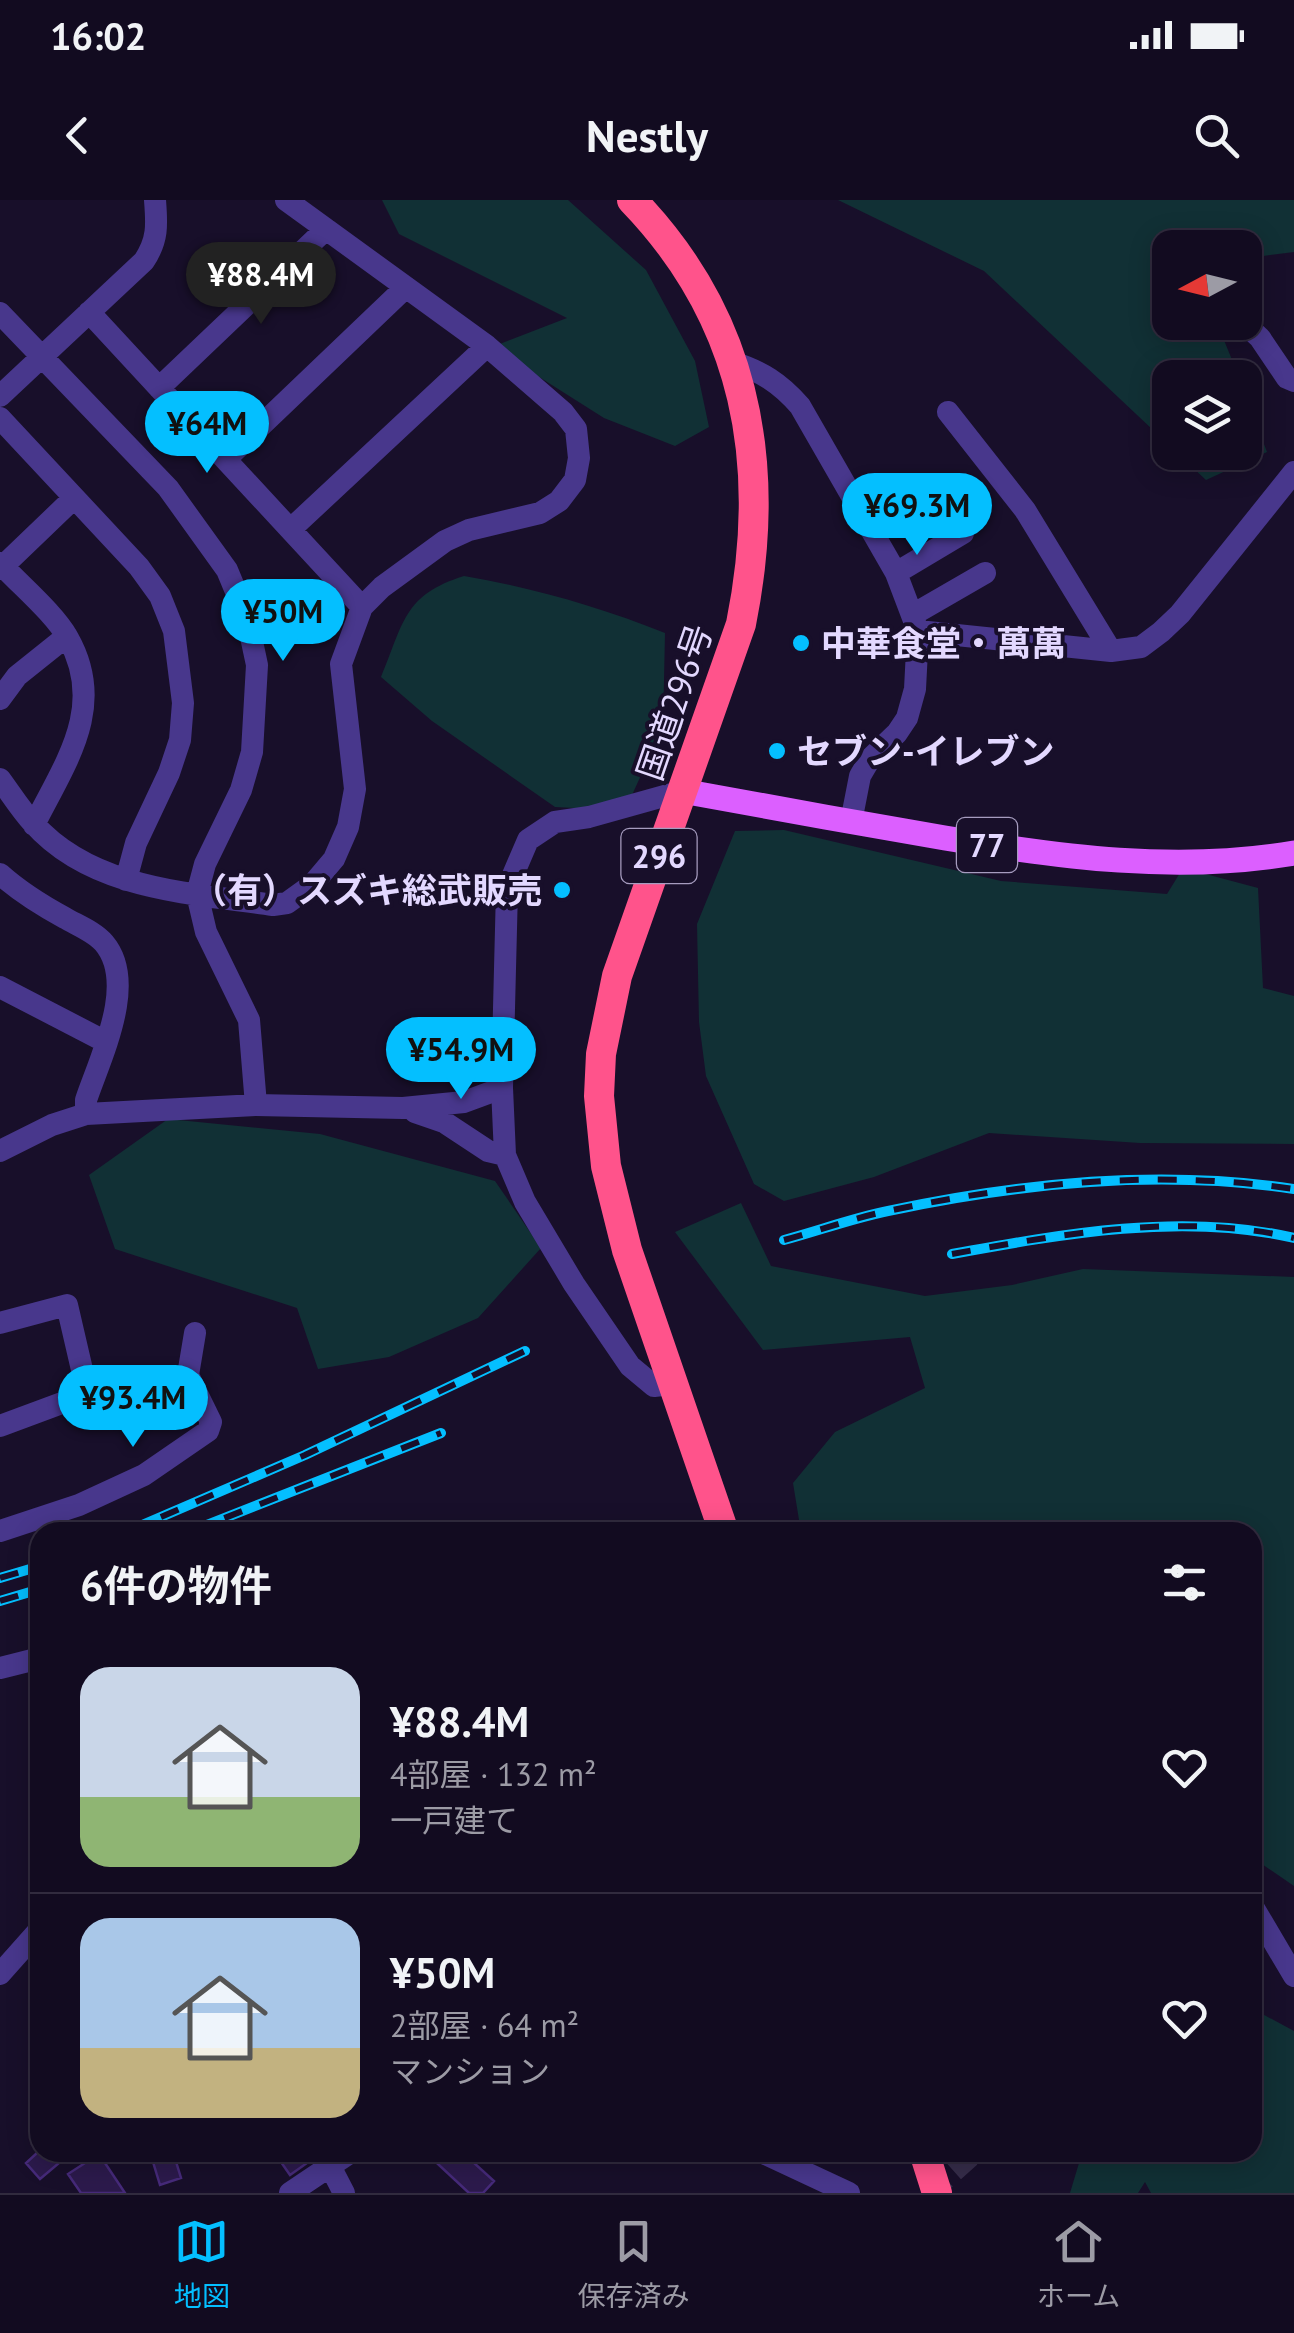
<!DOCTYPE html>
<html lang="ja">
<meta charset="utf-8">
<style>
body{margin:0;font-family:"PT Sans","Noto Sans JP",sans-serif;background:#1f192d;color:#f1f3f6;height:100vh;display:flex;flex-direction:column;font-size:38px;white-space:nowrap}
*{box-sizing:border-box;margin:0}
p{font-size:32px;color:#9c9ba5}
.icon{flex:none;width:55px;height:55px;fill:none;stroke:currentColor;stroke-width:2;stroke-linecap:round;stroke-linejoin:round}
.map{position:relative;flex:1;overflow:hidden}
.details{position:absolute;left:30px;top:1322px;width:1232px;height:640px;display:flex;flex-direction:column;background:#120b20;border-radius:30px;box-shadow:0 5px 25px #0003,0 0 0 2px #312b3e}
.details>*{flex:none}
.needle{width:65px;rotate:263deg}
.fabs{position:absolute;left:1152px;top:30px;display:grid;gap:20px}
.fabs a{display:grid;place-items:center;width:110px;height:110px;border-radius:20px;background:#120b20;box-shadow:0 5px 25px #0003,0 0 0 2px #312b3e;font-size:50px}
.price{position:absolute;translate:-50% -85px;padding:0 22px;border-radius:35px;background:#04bfff;color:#111;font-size:32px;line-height:65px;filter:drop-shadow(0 2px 5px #0008)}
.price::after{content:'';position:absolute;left:50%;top:60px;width:30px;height:22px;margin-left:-15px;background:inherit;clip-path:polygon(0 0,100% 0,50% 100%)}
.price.current{background:#222;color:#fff}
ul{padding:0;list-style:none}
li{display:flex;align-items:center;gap:30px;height:250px;padding:0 50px}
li+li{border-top:2px solid #312b3e}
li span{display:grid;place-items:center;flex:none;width:280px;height:200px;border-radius:30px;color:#555}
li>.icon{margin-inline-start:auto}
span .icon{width:120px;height:120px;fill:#fffc;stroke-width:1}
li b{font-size:42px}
h2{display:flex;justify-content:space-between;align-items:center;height:120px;padding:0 50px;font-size:42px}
.status{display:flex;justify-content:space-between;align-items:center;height:70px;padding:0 50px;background:#120b20;direction:ltr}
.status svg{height:28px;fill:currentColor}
header{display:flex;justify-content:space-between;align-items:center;height:130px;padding:0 50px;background:#120b20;font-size:45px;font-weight:800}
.menu{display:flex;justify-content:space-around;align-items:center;height:140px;border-top:2px solid #312b3e;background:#120b20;font-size:28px;color:#9c9ba5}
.menu a{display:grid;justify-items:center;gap:5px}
.menu .current{color:#04bfff}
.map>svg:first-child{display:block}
.green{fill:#113035}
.building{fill:#2c1a4c;stroke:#462a7a;stroke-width:2.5}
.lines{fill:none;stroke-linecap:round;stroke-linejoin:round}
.minor-tunnel{stroke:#362d4a;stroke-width:22;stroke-dasharray:22 11;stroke-linecap:butt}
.minor{stroke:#48378c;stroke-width:22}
.major{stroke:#dc5fff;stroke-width:25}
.highway{stroke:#ff538b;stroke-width:30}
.rail-casing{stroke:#04bfff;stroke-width:10}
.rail{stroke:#180f2a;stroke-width:6;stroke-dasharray:19;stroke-linecap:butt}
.poi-dot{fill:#04bfff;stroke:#180f2a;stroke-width:4}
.labels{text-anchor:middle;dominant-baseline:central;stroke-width:8;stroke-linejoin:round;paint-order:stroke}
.shield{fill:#180f2a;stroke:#a69cbf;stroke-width:2.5}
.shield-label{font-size:32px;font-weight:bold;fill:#e3d8ff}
.poi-label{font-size:35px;font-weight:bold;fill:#e3d8ff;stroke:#180f2a;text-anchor:start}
.street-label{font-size:35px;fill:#e3d8ff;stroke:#180f2a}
</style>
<div class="status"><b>16:02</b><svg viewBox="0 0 49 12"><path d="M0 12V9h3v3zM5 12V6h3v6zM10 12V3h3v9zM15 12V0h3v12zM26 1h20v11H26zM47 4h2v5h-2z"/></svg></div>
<header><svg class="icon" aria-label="back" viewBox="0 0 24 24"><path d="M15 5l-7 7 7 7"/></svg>Nestly<svg class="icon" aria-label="search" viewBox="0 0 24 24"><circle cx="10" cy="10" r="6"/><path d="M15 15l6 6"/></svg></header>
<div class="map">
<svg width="1294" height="1993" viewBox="0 0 1294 1993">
<rect width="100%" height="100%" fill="#180f2a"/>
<path class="green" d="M382,0H568L646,70L695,161L709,227L675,246L604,218L492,147L567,118L399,34Z
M838,0H1294V52L1263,56L1245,67V48H1170V122L1217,123L1239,177L1170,178V246L984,71Z
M1245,194L1267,252L1206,280L1177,253L1245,252Z
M464,376C534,388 599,407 665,433L663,527L632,595L594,609L555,607L432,521L381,477C404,423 403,395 464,376Z
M784,630L1001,681L1167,694L1183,668L1258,688L1263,788L1294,796V944L1140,943L989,933L874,977L784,1001L754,984L706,876L699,822L697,724L735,631Z
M168,919L320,934L495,981L541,1048L478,1118L389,1157L318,1169L297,1108L115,1049L89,975Z
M741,1003L771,1066L925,1096L1012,1085L1083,1069L1294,1077V1686L1253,1658L1252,1332H801L793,1283L835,1232L925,1188L910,1137L763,1150L675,1032Z
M1253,1809L1294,1831V1993H1151L1145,1982L1138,1993H1070L1082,1953L1252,1952Z"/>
<path class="building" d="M38,1952H72L40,1979L26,1963Z
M150,1952H173L181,1978L160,1985Z
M274,1952H300L307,1963L290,1975Z
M425,1952H462L494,1981L483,1993H469Z
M99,1954L125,1993H81L68,1974Z"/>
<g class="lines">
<path class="minor-tunnel" d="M929,1993L975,1952"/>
<path class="minor" d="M89,112L362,407
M0,113L168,288L227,370L247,418L257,465L252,552L241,590L205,664L197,694L206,732L249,820L256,905
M1243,122L1260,138L1287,178L1294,181
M1212,124L1239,122
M732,162C761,171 780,183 800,206L896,373L918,431L915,489L907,518L897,533L870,559L860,576L851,622
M159,188L326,29
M0,196L144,61C158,40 157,25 155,0
M948,212L1025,310L1111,451
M0,218L139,367L160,396L174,431L183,503L180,540L169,573L136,643L126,680
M226,259L406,87
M292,328L487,146
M0,363C20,385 54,413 68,438C107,507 65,563 34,625
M0,369L74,298
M896,373L963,333
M914,414L985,373
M918,431L1111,451L1141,447L1161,432L1180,414L1294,272
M0,499L17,476L67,436
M0,579C11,594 21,610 33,623C92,690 191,693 273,705L287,703L312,685L334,659L348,627L355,589L341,464L362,407L382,387L445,341L469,330L540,313L559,301L575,280L579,258L576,229L563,212L487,146L286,0
M0,674C20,692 41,705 65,718C77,725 95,732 104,743C138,783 100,858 86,900V914
M0,787L106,842
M415,912L444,922L488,951L505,955
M0,951L52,925L86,914L256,905L403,908L464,902L502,888
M0,1123L67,1105L86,1187L78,1197L0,1226
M671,1184L654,1186L630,1166L574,1084L525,1002L505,955L502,888L507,689L528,640L555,622L589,617L682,591
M0,1331L79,1305L144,1275L208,1231L211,1222L188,1175L195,1133
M0,1468L40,1458
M1252,1705L1294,1776
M0,1774L40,1729
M761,1952L849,1993
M330,1966L344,1993
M290,1993L351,1952"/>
<path class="major" d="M682,591C770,607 857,623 945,638C1061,657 1177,673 1294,653"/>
<path class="highway" d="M632,0C748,120 773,265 741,424L617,776L601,854L599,896L606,966L627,1050L724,1332
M924,1952L937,1993"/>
<defs>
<path id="rail" d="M784,1040C818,1031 853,1018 888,1011C1019,983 1160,969 1294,989
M952,1054C1062,1034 1183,1012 1294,1038
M126,1332L305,1255L525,1151
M189,1332L441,1233
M0,1378L40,1366
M0,1401L40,1389"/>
</defs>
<use href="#rail" class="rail-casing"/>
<use href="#rail" class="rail"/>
</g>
<g class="poi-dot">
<circle cx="801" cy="443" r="10"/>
<circle cx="777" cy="551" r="10"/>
<circle cx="562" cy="690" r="10"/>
</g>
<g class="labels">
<g class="shield">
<rect x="957" y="618" width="60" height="54" rx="8"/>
<rect x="621.5" y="629" width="75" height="54" rx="8"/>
</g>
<g class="shield-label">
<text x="987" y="645">77</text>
<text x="659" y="656">296</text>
</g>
<g class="poi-label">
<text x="821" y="443">中華食堂・萬萬</text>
<text x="797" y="551">セブン-イレブン</text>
<text x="542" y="690" text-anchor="end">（有）スズキ総武販売</text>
</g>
<g class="street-label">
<text transform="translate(674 502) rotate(-71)">国道296号</text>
</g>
</g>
</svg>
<div class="fabs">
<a><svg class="needle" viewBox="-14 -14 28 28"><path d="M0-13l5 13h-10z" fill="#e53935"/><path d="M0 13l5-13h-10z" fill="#9c9ba5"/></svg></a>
<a><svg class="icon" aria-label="layers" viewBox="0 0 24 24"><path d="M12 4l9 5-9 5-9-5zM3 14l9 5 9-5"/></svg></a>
</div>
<b class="price current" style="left:261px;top:127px">¥88.4M</b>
<b class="price" style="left:207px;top:276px">¥64M</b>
<b class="price" style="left:917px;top:358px">¥69.3M</b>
<b class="price" style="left:283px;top:464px">¥50M</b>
<b class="price" style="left:461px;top:902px">¥54.9M</b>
<b class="price" style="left:133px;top:1250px">¥93.4M</b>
<section class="details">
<h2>6件の物件<svg class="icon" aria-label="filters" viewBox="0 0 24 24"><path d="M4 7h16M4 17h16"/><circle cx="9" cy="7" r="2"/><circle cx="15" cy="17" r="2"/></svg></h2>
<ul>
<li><span style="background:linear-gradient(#c9d6e8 65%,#8fb573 0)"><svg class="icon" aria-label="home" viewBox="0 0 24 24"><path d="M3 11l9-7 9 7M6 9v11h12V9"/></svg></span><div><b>¥88.4M</b><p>4部屋 · 132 m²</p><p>一戸建て</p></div><svg class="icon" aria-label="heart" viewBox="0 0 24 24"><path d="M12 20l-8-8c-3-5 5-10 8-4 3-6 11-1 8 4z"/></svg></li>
<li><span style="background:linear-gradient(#a9c7e8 65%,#c2b280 0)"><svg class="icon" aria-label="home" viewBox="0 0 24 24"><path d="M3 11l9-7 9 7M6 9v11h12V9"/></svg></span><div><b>¥50M</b><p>2部屋 · 64 m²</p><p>マンション</p></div><svg class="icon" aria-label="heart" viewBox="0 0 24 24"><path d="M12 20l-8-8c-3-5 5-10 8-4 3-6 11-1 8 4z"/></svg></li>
</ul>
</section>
</div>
<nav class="menu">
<a class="current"><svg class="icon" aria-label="map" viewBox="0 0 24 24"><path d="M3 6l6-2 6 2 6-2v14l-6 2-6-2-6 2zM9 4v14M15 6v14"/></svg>地図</a>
<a><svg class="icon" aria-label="saved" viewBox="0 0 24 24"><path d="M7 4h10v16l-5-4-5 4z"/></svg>保存済み</a>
<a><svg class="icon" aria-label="home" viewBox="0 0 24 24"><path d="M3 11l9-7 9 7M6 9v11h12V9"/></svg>ホーム</a>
</nav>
